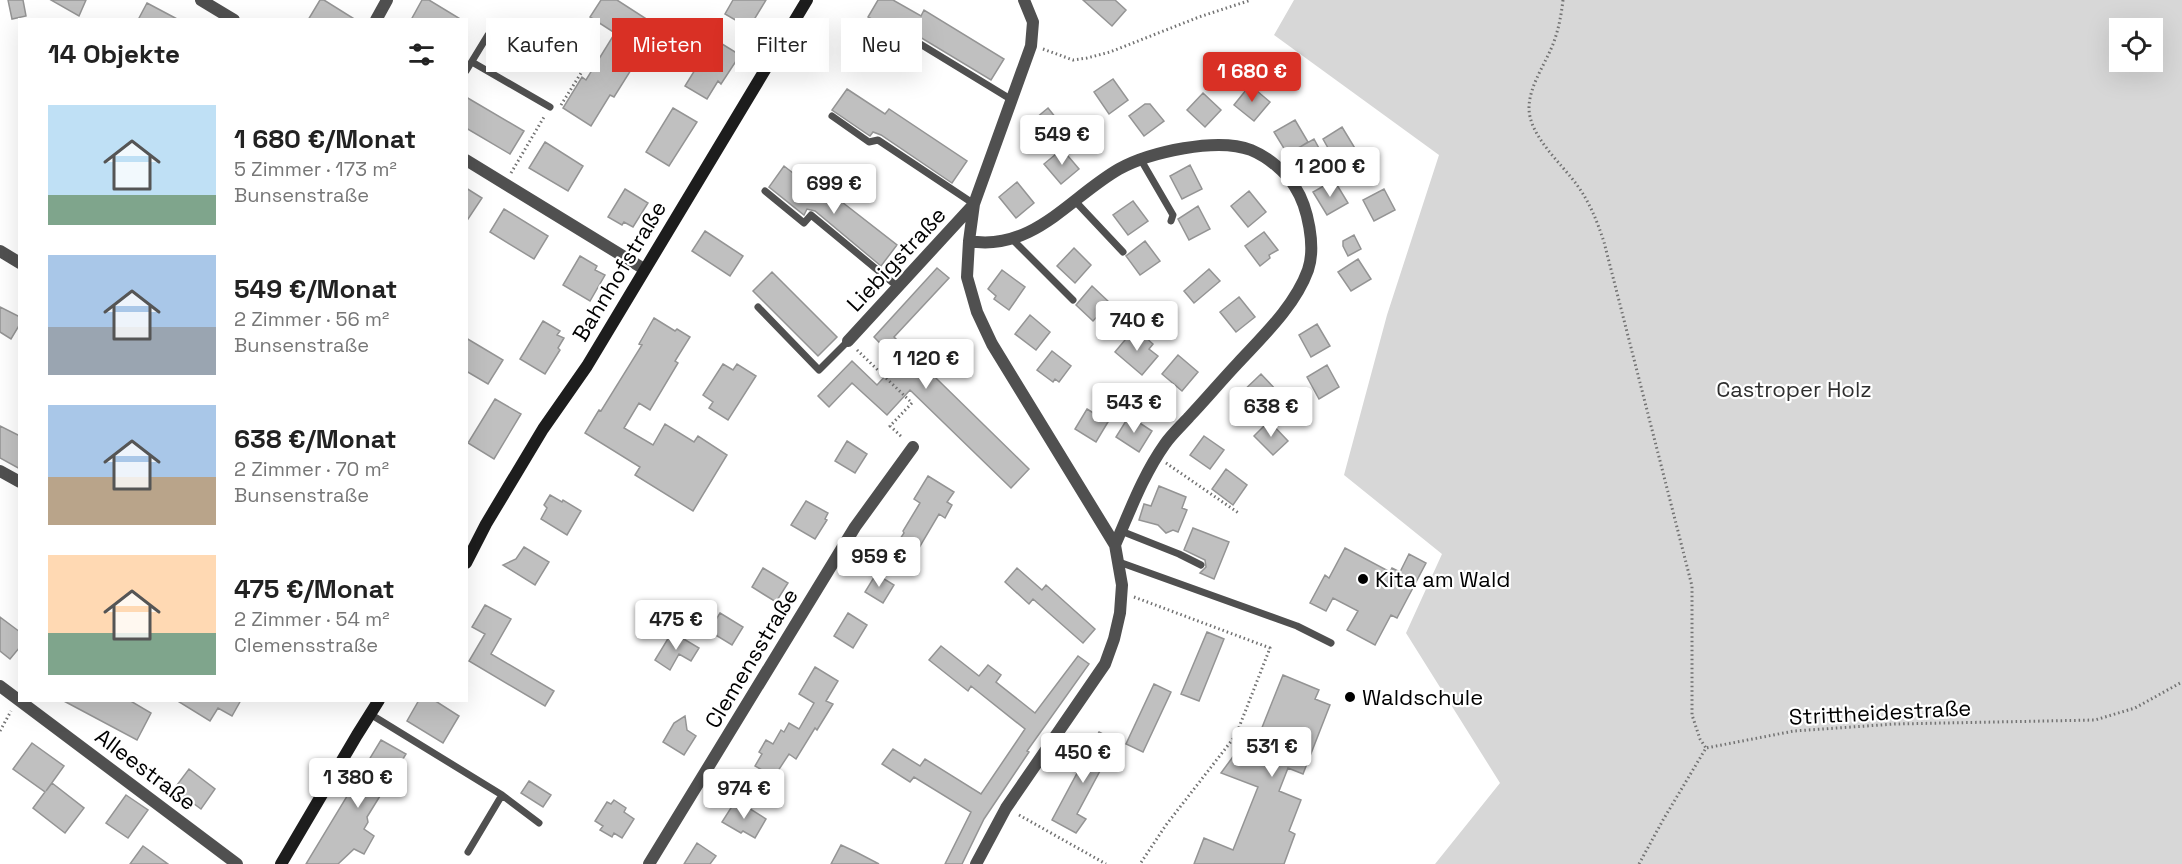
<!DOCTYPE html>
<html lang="de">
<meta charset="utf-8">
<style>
body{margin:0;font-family:"Space Grotesk",sans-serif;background:#f6f6f6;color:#222;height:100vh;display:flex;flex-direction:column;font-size:22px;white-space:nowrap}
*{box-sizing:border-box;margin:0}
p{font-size:20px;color:#767676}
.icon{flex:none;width:33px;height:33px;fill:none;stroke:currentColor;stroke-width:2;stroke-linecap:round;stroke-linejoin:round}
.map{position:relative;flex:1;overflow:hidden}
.panel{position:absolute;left:18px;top:18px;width:450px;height:684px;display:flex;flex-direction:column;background:#fff;border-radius:0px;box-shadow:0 6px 24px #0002}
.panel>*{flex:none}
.banner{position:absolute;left:486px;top:18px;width:570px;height:54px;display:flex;gap:12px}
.fabs{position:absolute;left:2109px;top:18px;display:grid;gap:12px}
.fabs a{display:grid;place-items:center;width:54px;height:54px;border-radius:0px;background:#fff;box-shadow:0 6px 24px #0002;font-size:30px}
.price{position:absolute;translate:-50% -51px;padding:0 14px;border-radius:6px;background:#fff;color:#222;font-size:20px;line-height:39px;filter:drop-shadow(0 2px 3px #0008)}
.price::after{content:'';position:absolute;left:50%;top:36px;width:18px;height:14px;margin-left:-9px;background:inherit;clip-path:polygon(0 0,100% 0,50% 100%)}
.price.selected{background:#d93025;color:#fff}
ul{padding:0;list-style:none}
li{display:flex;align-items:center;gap:18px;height:150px;padding:0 30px}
li span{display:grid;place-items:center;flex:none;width:168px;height:120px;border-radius:0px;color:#555}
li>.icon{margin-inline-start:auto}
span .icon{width:72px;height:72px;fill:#fffc;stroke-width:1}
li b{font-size:26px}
h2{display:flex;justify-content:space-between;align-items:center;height:72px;padding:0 30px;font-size:26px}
.pill{padding:0 21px;border-radius:0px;background:#fff;box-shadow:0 6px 24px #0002;font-size:21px;line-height:54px}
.pill.selected{background:#d93025;color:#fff}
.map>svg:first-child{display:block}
.green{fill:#d7d7d7;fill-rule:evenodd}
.building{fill:#c0c0c0;stroke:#949494;stroke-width:1.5}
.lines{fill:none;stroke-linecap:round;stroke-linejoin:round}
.path{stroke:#727272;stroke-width:3;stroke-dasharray:1.5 3;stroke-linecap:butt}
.lane{stroke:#505050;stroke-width:7}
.street{stroke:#505050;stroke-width:12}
.secondary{stroke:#1d1d1d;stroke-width:12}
.poi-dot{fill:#000;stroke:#fff;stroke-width:2}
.labels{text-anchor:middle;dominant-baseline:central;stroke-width:4.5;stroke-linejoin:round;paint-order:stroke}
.street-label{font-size:22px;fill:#000;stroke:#fff}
.park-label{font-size:22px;fill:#2e2e2e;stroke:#fff}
.poi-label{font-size:22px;fill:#000;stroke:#fff;text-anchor:start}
</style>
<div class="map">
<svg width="2182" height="864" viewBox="0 0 2182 864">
<rect width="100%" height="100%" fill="#fff"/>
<path class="green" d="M1294,0H2182V864H1435L1500,783L1406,633L1442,554L1344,475L1387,315L1439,155L1274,35ZM2152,28V62H2120V28Z"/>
<path class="building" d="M8,0H23L26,16L12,19Z
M51,0H86L79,16Z
M320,0H324L356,20H308Z
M422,0H429L462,20H411Z
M601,0H617L648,20L636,38L642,42L632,59L636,62L614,97L610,95L591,126L563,108L582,77L586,80L615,33L590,17Z
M733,0H766L749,28L725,14Z
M878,0H893L921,16L924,10L1004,59L991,80L915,34H910L907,37L882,22H877L868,17Z
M1083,0H1115L1126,10L1112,26Z
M147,3L179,20H138Z
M714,39L740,55L721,84L718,81L707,99L685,86Z
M1113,79L1128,100L1109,114L1094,92Z
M1250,85L1270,102L1254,121L1234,105Z
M847,89L885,114L889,109L967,161L952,183L881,135L873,132L870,136L832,110Z
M1203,93L1221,110L1205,127L1187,110Z
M466,97L524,131L510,154L466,128Z
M1145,104H1150L1164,121L1144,136L1129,116Z
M673,108L697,122L669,166L646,152Z
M1048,108L1064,128L1047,143L1030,123Z
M1295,120L1308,142L1288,155L1274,132Z
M1342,127L1356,150L1336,162L1323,139Z
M1314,139L1321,152L1306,161L1298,148Z
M545,142L583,166L568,191L529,168Z
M1062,149L1079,169L1061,184L1044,164Z
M1190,165L1202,189L1182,199L1170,176Z
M784,166L820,194L824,188L897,245L881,266L815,211L807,209L804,215L769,187Z
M1334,180L1348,203L1327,215L1313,192Z
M1017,182L1034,203L1016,218L999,197Z
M466,188L482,198L466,222Z
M625,189L648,203L633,227L624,222L622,225L608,217Z
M1384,189L1395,210L1374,221L1363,200Z
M1249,191L1266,212L1248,227L1231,206Z
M1133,201L1148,221L1128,235L1113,215Z
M1198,206L1210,229L1189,240L1178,219Z
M504,209L548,236L534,259L490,232Z
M705,231L743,256L730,276L692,251Z
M1264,232L1278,250L1269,255L1270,258L1260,266L1245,246Z
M1354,235L1361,249L1348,256L1343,246V241Z
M1145,241L1160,261L1140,275L1126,256Z
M1074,248L1091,265L1075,283L1057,266Z
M580,256L597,266L595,270L605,275L590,301L563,285Z
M1358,259L1371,279L1351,291L1338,272Z
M937,268L949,278L894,337L1029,469L1011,488L910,390L887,415L852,383L829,407L818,396L852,361L877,385L898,362L874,337Z
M1209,269L1220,281L1194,303L1184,291Z
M1002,270L1025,287L1009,310L994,299L996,296L988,289Z
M772,272L837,337L818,356L753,291Z
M1092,286L1110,303L1093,321L1076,305Z
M1239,297L1255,317L1236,332L1220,312Z
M0,307L20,317V324L11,339L0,332Z
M1030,315L1050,332L1036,350L1015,334Z
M654,318L675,331L677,329L690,337L675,361L678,363L650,410L639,403L624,428L653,445L665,424L694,442L698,436L727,455L693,511L635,475L640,467L585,433L599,410L601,411L642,345L639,344Z
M543,321L560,331L557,335L564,338L558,348L560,350L545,374L520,359Z
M1317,324L1330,346L1311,357L1299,335Z
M1135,328L1153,344L1149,349L1158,356L1142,375L1115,352Z
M466,338L503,360L488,384L466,371Z
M1052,351L1071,366L1059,382L1055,379L1053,382L1037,370Z
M1178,355L1198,372L1182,391L1162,374Z
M723,364L733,370L737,364L756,376L728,420L709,408L713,402L703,395Z
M1327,365L1339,387L1319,399L1307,377Z
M1261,374L1279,393L1255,416L1237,397Z
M495,399L521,414L494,459L468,443Z
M1087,409L1108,422L1096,442L1075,429Z
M1129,416L1152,431L1139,452L1116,437Z
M1269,421L1288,441L1273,455L1254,436Z
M0,426L20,436V469L0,458Z
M1204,436L1224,450L1210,469L1190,455Z
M847,441L867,454L855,473L835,461Z
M1226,469L1247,485L1233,505L1212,489Z
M928,476L954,492L947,502L952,505L945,518L939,514L916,553L898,542L904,533L903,531L920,503L914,499Z
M1159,486L1186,497L1182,508L1187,510L1178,532L1173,530L1166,533L1158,525L1139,520L1144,504L1151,506Z
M550,495L562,502L563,500L581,511L567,535L541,519L547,508L544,505Z
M806,501L828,513L825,519L827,520L815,539L791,525Z
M1193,528L1229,542L1214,579L1200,573L1206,567L1205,560L1184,550Z
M524,547L549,562L535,585L503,565L516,559Z
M1345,548L1390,572L1392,568L1400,572L1409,554L1426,563L1397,618L1391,615L1375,645L1347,630L1358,611L1333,598L1326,611L1310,603L1325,575L1329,578Z
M763,568L788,583L776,602L752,587Z
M1017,568L1042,590L1046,585L1095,629L1083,643L1033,599L1029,604L1005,582Z
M876,574L894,585L883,603L865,592Z
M485,605L511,619L491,654L554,691L545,706L469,661L485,634L472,627Z
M720,613L743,627L732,645L709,631Z
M848,613L867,625L853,648L834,636Z
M0,617L20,632V647L10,659L0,651Z
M672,632L699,648L691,661L679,654L670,670L655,660Z
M1207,632L1224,639L1199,701L1181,694Z
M941,646L979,676L988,665L1001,675L996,682L1035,713L1078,656L1089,664L1027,751L1029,752L984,819L962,864H945L971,812L914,777L910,782L882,764L893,749L920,766L925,759L981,794L1025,729L971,686L968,691L929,660Z
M815,667L838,681L826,701L833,704L817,730L815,728L796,759L789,754L774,777L755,766L762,754L759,752L766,740L773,744L781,730L784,732L789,723L799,729L814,703L799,694Z
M1283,675L1319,690L1315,699L1330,705L1303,774L1288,768L1279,791L1301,800L1289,831L1295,834L1284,864H1194L1204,838L1233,850L1258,787L1221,773L1235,754L1249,760Z
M1154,684L1171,692L1143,752L1126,744Z
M62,700H129L151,713L137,740Z
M176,700H241L232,716L218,708L210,721Z
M419,700H434L459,716L443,743L407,721Z
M685,716L687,730L696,736L684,755L663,742L674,723Z
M1099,732L1116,741L1077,814L1086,819L1076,833L1052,820Z
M381,740L406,754L367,817L368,822L364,829L374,836L364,854L354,849L338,864H306Z
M32,743L64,766L46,791L52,783L84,808L65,833L33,808L45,792L13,769Z
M189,769L215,789L201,809L174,789Z
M529,781L551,795L543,807L521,793Z
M126,795L148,810L128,838L106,823Z
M614,800L626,808L624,812L634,819L622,838L614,833L612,837L600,830L603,826L595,821L607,802L611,804Z
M736,800L766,819L755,838L743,831L741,833L722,822Z
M697,843L716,856L710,864H684Z
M841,845L856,852L879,864H831Z
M143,846L168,864H130Z"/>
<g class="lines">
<path class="path" d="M1563,0C1561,17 1558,33 1551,49C1543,67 1529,88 1529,108C1529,136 1562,164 1577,185C1590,203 1597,221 1604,242L1692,586V715L1700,739L1706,748
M1043,49L1073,60L1087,58L1110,52L1199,17L1251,0
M561,105L598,46
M511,173L544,117
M857,350L912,403L890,426L903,438
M1166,463L1240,514
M1134,597L1270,648L1236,735L1166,825L1140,864
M0,731L11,711
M1019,815L1106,864
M1639,864L1663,820L1706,748L1794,731L1895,724L2095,720L2135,708L2182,682"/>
<path class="lane" d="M879,27L908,44L912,39L1012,100
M472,62L550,107
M466,71L488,35
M832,116L869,142L878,140L974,204
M1141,160L1173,215L1171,221
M765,191L804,223L811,215L898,287
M1075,201L1123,252
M1011,238L1073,300
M758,307L819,370L848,341
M1121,531L1179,554L1201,565
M1119,562L1297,626L1331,643
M370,714L502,795L468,852
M502,795L539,823"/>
<path class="street" d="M201,0L234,20
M376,20L387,0
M466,160L644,269
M969,241C1033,252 1070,197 1119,169C1150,152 1217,137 1251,150C1268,157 1286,172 1295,187C1308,207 1316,247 1308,270C1295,306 1263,336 1238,363C1221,381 1206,399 1189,417C1181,426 1172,434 1165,444C1143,475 1130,511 1115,545
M0,251L20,263
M848,341L974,204
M0,471L20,482
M0,686L237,864
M649,864L855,527L913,447
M976,864L1006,808L1105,664L1114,639L1120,613L1122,585L1115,545L992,344L977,312L967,277L969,241L974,204L1031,46L1033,22L1024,0"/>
<path class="secondary" d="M466,563L486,524L543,429L587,366L807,0
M281,864L357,735L379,700"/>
</g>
<g class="poi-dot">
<circle cx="1363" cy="579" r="6"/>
<circle cx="1350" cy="697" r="6"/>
</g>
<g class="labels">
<g class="street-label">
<text transform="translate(896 259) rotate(-47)">Liebigstraße</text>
<text transform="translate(619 271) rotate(-59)">Bahnhofstraße</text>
<text transform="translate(751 658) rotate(-59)">Clemensstraße</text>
<text transform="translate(1880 712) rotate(-3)">Strittheidestraße</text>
<text transform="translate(146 769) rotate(37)">Alleestraße</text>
</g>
<g class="park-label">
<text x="1794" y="389">Castroper Holz</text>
</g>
<g class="poi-label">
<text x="1375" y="579">Kita am Wald</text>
<text x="1362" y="697">Waldschule</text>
</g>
</g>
</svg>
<div class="fabs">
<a><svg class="icon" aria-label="locate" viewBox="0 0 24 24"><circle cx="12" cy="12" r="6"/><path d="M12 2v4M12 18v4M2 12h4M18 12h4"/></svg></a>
</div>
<b class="price selected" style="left:1252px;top:103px">1 680 €</b>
<b class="price" style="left:1062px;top:166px">549 €</b>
<b class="price" style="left:1330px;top:198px">1 200 €</b>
<b class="price" style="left:834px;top:215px">699 €</b>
<b class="price" style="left:1137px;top:352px">740 €</b>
<b class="price" style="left:926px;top:390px">1 120 €</b>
<b class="price" style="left:1134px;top:434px">543 €</b>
<b class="price" style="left:1271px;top:438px">638 €</b>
<b class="price" style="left:879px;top:588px">959 €</b>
<b class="price" style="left:676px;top:651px">475 €</b>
<b class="price" style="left:1272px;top:778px">531 €</b>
<b class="price" style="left:1083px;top:784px">450 €</b>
<b class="price" style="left:358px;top:809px">1 380 €</b>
<b class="price" style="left:744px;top:820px">974 €</b>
<div class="banner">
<a class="pill">Kaufen</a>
<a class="pill selected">Mieten</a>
<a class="pill">Filter</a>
<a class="pill">Neu</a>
</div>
<section class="panel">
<h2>14 Objekte<svg class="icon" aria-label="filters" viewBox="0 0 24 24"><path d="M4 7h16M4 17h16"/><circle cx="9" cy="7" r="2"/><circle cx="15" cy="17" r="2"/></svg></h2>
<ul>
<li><span style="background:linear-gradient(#bfe0f5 75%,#7fa58c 0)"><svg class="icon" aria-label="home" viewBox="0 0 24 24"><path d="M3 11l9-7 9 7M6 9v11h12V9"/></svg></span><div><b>1 680 €/Monat</b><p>5 Zimmer · 173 m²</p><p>Bunsenstraße</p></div></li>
<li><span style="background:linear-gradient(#a9c7e8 60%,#9aa5b1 0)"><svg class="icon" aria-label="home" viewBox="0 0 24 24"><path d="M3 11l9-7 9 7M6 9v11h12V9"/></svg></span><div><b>549 €/Monat</b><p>2 Zimmer · 56 m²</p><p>Bunsenstraße</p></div></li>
<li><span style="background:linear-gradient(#a9c7e8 60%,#b9a48a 0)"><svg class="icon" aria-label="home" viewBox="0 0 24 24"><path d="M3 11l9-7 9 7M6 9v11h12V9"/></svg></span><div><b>638 €/Monat</b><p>2 Zimmer · 70 m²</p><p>Bunsenstraße</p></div></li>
<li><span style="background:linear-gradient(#ffd9b3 65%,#7fa58c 0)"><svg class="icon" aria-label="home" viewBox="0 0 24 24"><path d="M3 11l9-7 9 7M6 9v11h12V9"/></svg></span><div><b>475 €/Monat</b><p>2 Zimmer · 54 m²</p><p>Clemensstraße</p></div></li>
</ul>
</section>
</div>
